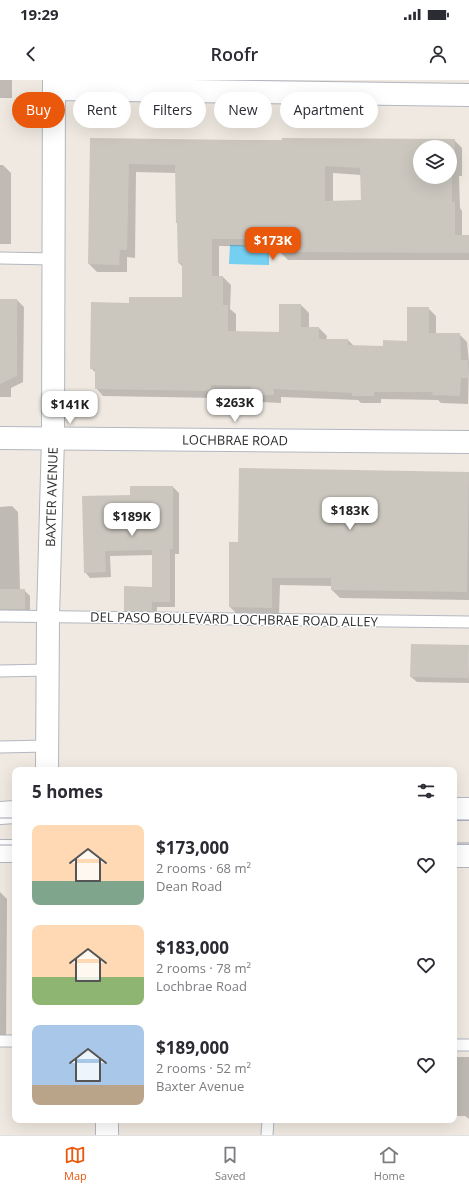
<!DOCTYPE html>
<meta charset="utf-8">
<style>
body{margin:0;font-family:"Open Sans",sans-serif;background:#f2f2f3;color:#2b2b33;height:100vh;display:flex;flex-direction:column;font-size:15px;white-space:nowrap}
*{box-sizing:border-box;margin:0}
p{font-size:13px;color:#7c7c81}
.icon{flex:none;width:22px;height:22px;fill:none;stroke:currentColor;stroke-width:2;stroke-linecap:round;stroke-linejoin:round}
.map{position:relative;flex:1;overflow:hidden}
.sheet{position:absolute;left:12px;top:687px;width:445px;height:356px;display:flex;flex-direction:column;background:#fff;border-radius:8px;box-shadow:0 4px 16px #0002}
.sheet>*{flex:none}
.hud{position:absolute;left:12px;top:12px;width:445px;height:36px;display:flex;gap:8px}
.tools{position:absolute;left:413px;top:60px;display:grid;gap:8px}
.tools a{display:grid;place-items:center;width:44px;height:44px;border-radius:50%;background:#fff;box-shadow:0 4px 16px #0002;font-size:20px}
.price{position:absolute;translate:-50% -34px;padding:0 9px;border-radius:8px;background:#fff;color:#222;font-size:13px;line-height:26px;filter:drop-shadow(0 1px 2px #0008)}
.price::after{content:'';position:absolute;left:50%;top:24px;width:12px;height:9px;margin-left:-6px;background:inherit;clip-path:polygon(0 0,100% 0,50% 100%)}
.price.active{background:#ea580c;color:#fff}
ul{padding:0;list-style:none}
li{display:flex;align-items:center;gap:12px;height:100px;padding:0 20px}
li span{display:grid;place-items:center;flex:none;width:112px;height:80px;border-radius:8px;color:#555}
li>.icon{margin-inline-start:auto}
span .icon{width:48px;height:48px;fill:#fffc;stroke-width:1}
li b{font-size:17px}
h2{display:flex;justify-content:space-between;align-items:center;height:48px;padding:0 20px;font-size:17px}
.tag{padding:0 14px;border-radius:18px;background:#fff;box-shadow:0 4px 16px #0002;font-size:14px;line-height:36px}
.tag.active{background:#ea580c;color:#fff}
.status{display:flex;justify-content:space-between;align-items:center;height:28px;padding:0 20px;background:#fff;direction:ltr}
.status svg{height:11px;fill:currentColor}
header{display:flex;justify-content:space-between;align-items:center;height:52px;padding:0 20px;background:#fff;font-size:18px;font-weight:600}
.tabs{display:flex;justify-content:space-around;align-items:center;height:56px;border-top:1px solid #e1e1e2;background:#fff;font-size:11px;color:#7c7c81}
.tabs a{display:grid;justify-items:center;gap:2px}
.tabs .active{color:#ea580c}
.map>svg:first-child{display:block}
.water{fill:#75cff0}
.shadow{fill:#0003;fill-rule:evenodd}
.building{fill:#cbc7bf;fill-rule:evenodd}
.lines{fill:none;stroke-linecap:round;stroke-linejoin:round}
.service-casing{stroke:#b4b7c1;stroke-width:13}
.minor-casing{stroke:#b4b7c1;stroke-width:24}
.secondary-casing{stroke:#b4b7c1;stroke-width:24}
.service{stroke:#fff;stroke-width:11}
.minor{stroke:#fff;stroke-width:22}
.secondary{stroke:#fff;stroke-width:22}
.tram{stroke:#a3a6b8;stroke-width:1}
.labels{text-anchor:middle;dominant-baseline:central;stroke-width:3;stroke-linejoin:round;paint-order:stroke}
.street-label{font-size:13px;fill:#2e2e2e;stroke:#fff}
</style>
<div class="status"><b>19:29</b><svg viewBox="0 0 49 12"><path d="M0 12V9h3v3zM5 12V6h3v6zM10 12V3h3v9zM15 12V0h3v12zM26 1h20v11H26zM47 4h2v5h-2z"/></svg></div>
<header><svg class="icon" aria-label="back" viewBox="0 0 24 24"><path d="M15 5l-7 7 7 7"/></svg>Roofr<svg class="icon" aria-label="person" viewBox="0 0 24 24"><circle cx="12" cy="8" r="4"/><path d="M4 21q1-7 8-7t8 7"/></svg></header>
<div class="map">
<svg width="469" height="1055" viewBox="0 0 469 1055">
<rect width="100%" height="100%" fill="#efe9e1"/>
<path class="water" d="M230,165L269,166V185L229,184Z"/>
<path class="shadow" d="M0,0H12V18H0Z
M91,59L243,61L454,60L462,68V96H459L460,128L462,131V156H469V180H288L280,172V167L219,166V197H223L231,205L230,229L236,234V252L280,253L301,225L309,233V248H319L327,256L326,260H348L354,266L384,267L408,262L428,228L436,236V254H459L467,262L469,282L468,324L441,323L438,320L381,319V323H361L358,320L281,317V323L260,322L252,313L218,312V318L103,316L96,308V293L91,288L130,224L183,218V187L179,183L176,93L136,92L135,178L127,177V192H97L89,184ZM420,67H450V97H420ZM333,93L361,95L362,121L333,122Z
M0,85H3L11,93V164H0Z
M0,220H17L24,227L23,302L11,308V317H0Z
M240,389L469,393V520L340,518L332,510V506L280,505L279,535H238L230,527L239,463Z
M173,407L179,413V474H175V527H157V536H131L125,530L153,508V475L110,476L111,497L90,498L85,492L131,416Z
M12,426L18,432L20,510H24L30,516V534L5,535L0,530V427Z
M468,566L469,603L417,602L411,597Z
M0,812L7,819L6,964H0Z
M454,977H469V1039L465,1036H454Z"/>
<path class="building" d="M90,58L243,60H282V58L455,59V88H452V122H455V155H469V173L279,172V159H212V196H223V225H228V251L279,252V224H301V247H319V259H348V265L383,266V260L407,261V227H429V253H460L461,280H468V298H461L460,316L432,315L433,312H374V316H352V313L274,309V315H251V306L211,305V311L95,309V289H90L91,222L129,223V217H182V183H178L177,143H176L175,85L129,84L127,170H120L119,185L88,184ZM420,67H450V97H420ZM325,86L360,88L361,120L325,121Z
M0,219H17V296L0,304Z
M239,388L469,392L467,512L331,510V498H272V528L229,527V462H238Z
M130,406H173V469H170V522H152V531H124V506L152,507V470L105,471L106,492L84,493L82,416L130,415Z
M0,509H25V529H0Z
M411,564L469,565L468,598L410,597Z"/>
<g class="lines">
<defs>
<path id="service" d="M0,178L54,179
M0,536L469,542
M0,591L48,590
M0,667L47,666
M0,961H15
M454,965H469
M267,1055L268,1040"/>
<g id="minor">
<path d="M54,9L469,15"/>
<path id="s1" d="M0,358L469,362"/>
<path id="s2" d="M47,690L48,537L53,358L54,0"/>
<path d="M107,1040V1055"/>
</g>
<path id="secondary" d="M454,729H469
M0,733L15,732
M0,771H15
M454,776H469"/>
</defs>
<use href="#service" class="service-casing"/>
<use href="#minor" class="minor-casing"/>
<use href="#secondary" class="secondary-casing"/>
<use href="#service" class="service"/>
<use href="#minor" class="minor"/>
<use href="#secondary" class="secondary"/>
<path class="tram" d="M0,738H15
M454,740H469
M454,763H469
M0,765H15"/>
</g>
<g class="labels">
<g class="street-label">
<text stroke="none"><textPath href="#s1" startOffset="235">LOCHBRAE ROAD</textPath></text>
<text stroke="none"><textPath href="#s2" startOffset="273">BAXTER AVENUE</textPath></text>
<text transform="translate(234 539) rotate(1)">DEL PASO BOULEVARD LOCHBRAE ROAD ALLEY</text>
</g>
</g>
</svg>
<div class="tools">
<a><svg class="icon" aria-label="layers" viewBox="0 0 24 24"><path d="M12 4l9 5-9 5-9-5zM3 14l9 5 9-5"/></svg></a>
</div>
<b class="price active" style="left:273px;top:181px">$173K</b>
<b class="price" style="left:235px;top:343px">$263K</b>
<b class="price" style="left:70px;top:345px">$141K</b>
<b class="price" style="left:350px;top:451px">$183K</b>
<b class="price" style="left:132px;top:457px">$189K</b>
<div class="hud">
<a class="tag active">Buy</a>
<a class="tag">Rent</a>
<a class="tag">Filters</a>
<a class="tag">New</a>
<a class="tag">Apartment</a>
</div>
<section class="sheet">
<h2>5 homes<svg class="icon" aria-label="filters" viewBox="0 0 24 24"><path d="M4 7h16M4 17h16"/><circle cx="9" cy="7" r="2"/><circle cx="15" cy="17" r="2"/></svg></h2>
<ul>
<li><span style="background:linear-gradient(#ffd9b3 70%,#7fa58c 0)"><svg class="icon" aria-label="home" viewBox="0 0 24 24"><path d="M3 11l9-7 9 7M6 9v11h12V9"/></svg></span><div><b>$173,000</b><p>2 rooms · 68 m²</p><p>Dean Road</p></div><svg class="icon" aria-label="heart" viewBox="0 0 24 24"><path d="M12 20l-8-8c-3-5 5-10 8-4 3-6 11-1 8 4z"/></svg></li>
<li><span style="background:linear-gradient(#ffd9b3 65%,#8fb573 0)"><svg class="icon" aria-label="home" viewBox="0 0 24 24"><path d="M3 11l9-7 9 7M6 9v11h12V9"/></svg></span><div><b>$183,000</b><p>2 rooms · 78 m²</p><p>Lochbrae Road</p></div><svg class="icon" aria-label="heart" viewBox="0 0 24 24"><path d="M12 20l-8-8c-3-5 5-10 8-4 3-6 11-1 8 4z"/></svg></li>
<li><span style="background:linear-gradient(#a9c7e8 75%,#b9a48a 0)"><svg class="icon" aria-label="home" viewBox="0 0 24 24"><path d="M3 11l9-7 9 7M6 9v11h12V9"/></svg></span><div><b>$189,000</b><p>2 rooms · 52 m²</p><p>Baxter Avenue</p></div><svg class="icon" aria-label="heart" viewBox="0 0 24 24"><path d="M12 20l-8-8c-3-5 5-10 8-4 3-6 11-1 8 4z"/></svg></li>
</ul>
</section>
</div>
<nav class="tabs">
<a class="active"><svg class="icon" aria-label="map" viewBox="0 0 24 24"><path d="M3 6l6-2 6 2 6-2v14l-6 2-6-2-6 2zM9 4v14M15 6v14"/></svg>Map</a>
<a><svg class="icon" aria-label="saved" viewBox="0 0 24 24"><path d="M7 4h10v16l-5-4-5 4z"/></svg>Saved</a>
<a><svg class="icon" aria-label="home" viewBox="0 0 24 24"><path d="M3 11l9-7 9 7M6 9v11h12V9"/></svg>Home</a>
</nav>
